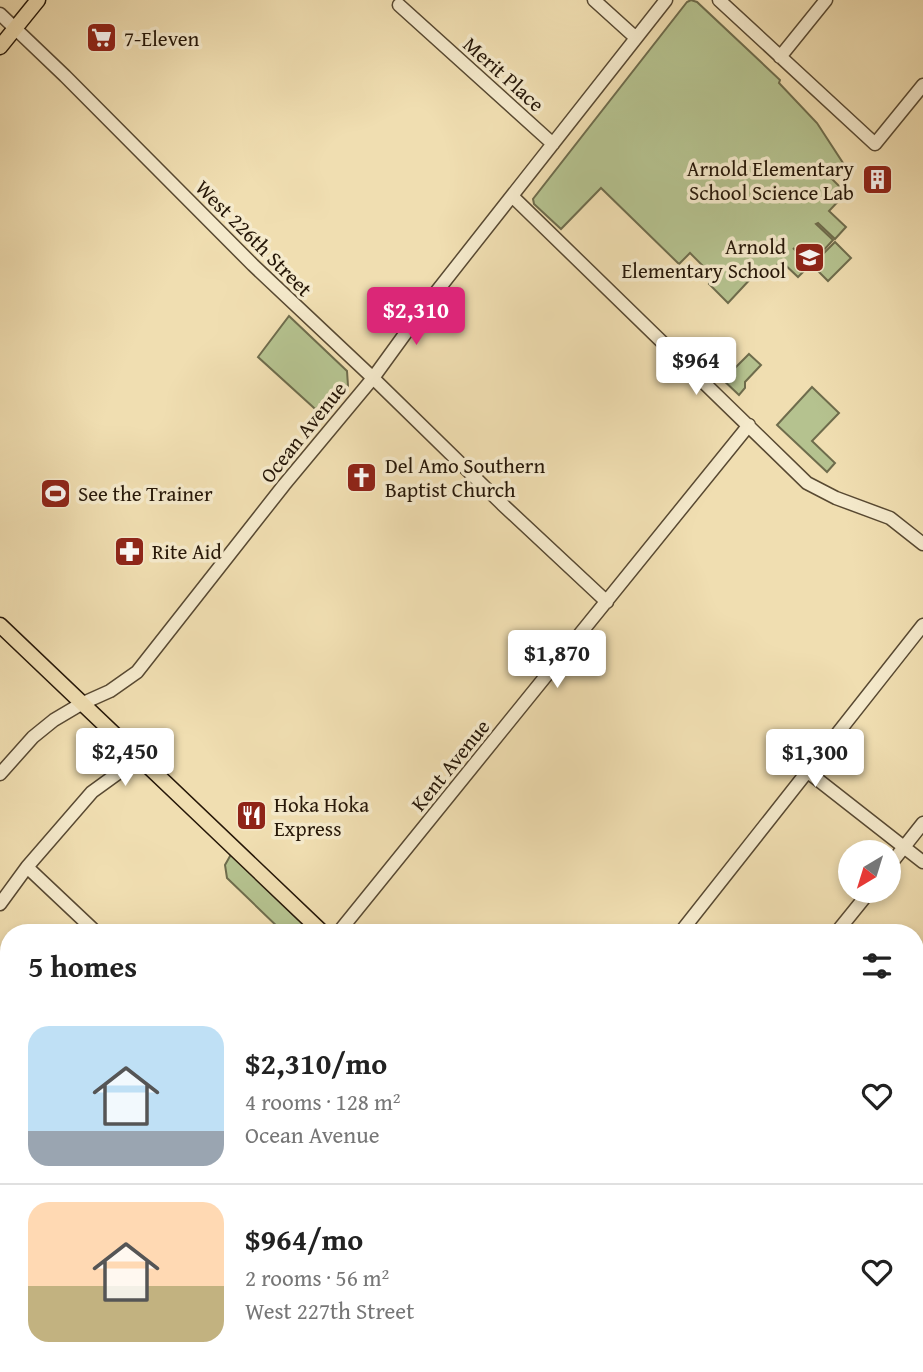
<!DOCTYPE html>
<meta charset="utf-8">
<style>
body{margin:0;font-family:"Gentium Book Plus",serif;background:#f2f2f2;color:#222;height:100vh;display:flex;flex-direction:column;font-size:26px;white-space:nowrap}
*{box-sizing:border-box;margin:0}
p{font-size:23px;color:#767676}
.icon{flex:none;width:38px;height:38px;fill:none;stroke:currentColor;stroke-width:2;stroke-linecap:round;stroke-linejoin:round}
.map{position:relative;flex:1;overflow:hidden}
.panel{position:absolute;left:0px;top:924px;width:924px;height:448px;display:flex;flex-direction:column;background:#fff;border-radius:28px 28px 0 0;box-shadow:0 4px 10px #0003}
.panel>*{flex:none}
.needle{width:46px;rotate:218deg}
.tools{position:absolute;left:838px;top:840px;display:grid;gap:14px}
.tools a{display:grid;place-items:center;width:63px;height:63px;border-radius:50%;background:#fff;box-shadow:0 4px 10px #0003;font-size:35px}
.price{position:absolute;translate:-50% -60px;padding:0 16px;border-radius:7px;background:#fff;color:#222;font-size:23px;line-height:46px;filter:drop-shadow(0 2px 4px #0008)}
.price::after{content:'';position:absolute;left:50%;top:42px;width:21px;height:16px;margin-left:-10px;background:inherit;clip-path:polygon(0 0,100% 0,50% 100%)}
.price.selected{background:#db2777;color:#fff}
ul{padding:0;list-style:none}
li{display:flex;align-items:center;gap:21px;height:175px;padding:0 28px}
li+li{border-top:2px solid #e0e0e0}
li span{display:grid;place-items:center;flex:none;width:196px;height:140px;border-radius:21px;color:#555}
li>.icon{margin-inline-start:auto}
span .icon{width:84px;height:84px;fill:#fffc;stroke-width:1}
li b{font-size:30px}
h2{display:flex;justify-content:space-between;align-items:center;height:84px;padding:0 28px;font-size:30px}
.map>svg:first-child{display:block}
.green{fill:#b5c28f;stroke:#6e6c4c;stroke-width:2}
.water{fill:#9ebab5;stroke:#6e7970;stroke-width:2}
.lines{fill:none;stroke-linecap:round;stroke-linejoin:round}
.minor-casing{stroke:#584932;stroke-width:15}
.major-casing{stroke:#261708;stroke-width:17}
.minor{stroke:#f5eacc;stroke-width:12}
.major{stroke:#f0deb1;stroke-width:14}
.labels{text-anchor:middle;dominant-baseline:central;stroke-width:7;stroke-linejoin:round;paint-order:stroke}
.poi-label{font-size:21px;fill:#261708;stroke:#f5eacc;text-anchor:start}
.street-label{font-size:21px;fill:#261708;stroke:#f5eacc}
</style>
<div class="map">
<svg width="923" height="1372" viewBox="0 0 923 1372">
<rect width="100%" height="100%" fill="#f0deb1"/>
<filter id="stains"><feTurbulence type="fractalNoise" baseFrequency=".00286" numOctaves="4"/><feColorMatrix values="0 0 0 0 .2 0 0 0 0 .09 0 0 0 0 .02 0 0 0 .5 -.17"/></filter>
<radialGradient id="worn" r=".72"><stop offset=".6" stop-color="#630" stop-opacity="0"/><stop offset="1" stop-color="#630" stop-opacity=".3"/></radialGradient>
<path class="green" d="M691,0L697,2L780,80L779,83L817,123L843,163L830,177L846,193L829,211L846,227L835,239L818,223L816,224L833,240L811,264L793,248L810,265L798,277L781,261L762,280L755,274L728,303L709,284L714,277L690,253L679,264L601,188L561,229L534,204L533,199L687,2Z
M835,242L851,258L828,281L812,265Z
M289,316L347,371L348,386L324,417L258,357Z
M749,354L761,365L745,382V388L739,395L720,377L727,370H733Z
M812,387L839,413L812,441L835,463L827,472L777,425Z
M234,849L323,933H284L227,878L225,865Z"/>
<path class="water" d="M9,1042V1363H99L96,1372H0V1055Z"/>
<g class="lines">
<defs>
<path id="minor" d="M594,0L636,38
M719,0L875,144L923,85
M399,5L553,144
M0,14L65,76L253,265L373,378L502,504L607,602
M780,57L826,0
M512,196L807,483L836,498L890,518L923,544
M808,772L923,862
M0,774L33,737L54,720L81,704L110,691L137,672L284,485L373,378L426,305L666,0
M889,866L923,823
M27,867L97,933
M0,904L27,867L92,792L139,758
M338,933L749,425
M680,933L923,625
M836,933L870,891
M915,1286L923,1276
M550,1363L559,1372
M186,1372L191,1363
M332,1372L337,1363
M478,1372L483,1363
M849,1372L855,1363"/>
<path id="major" d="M0,47L38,0
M0,625L323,933
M915,1046L923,1036
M915,1082L923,1072
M777,1363L787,1372
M671,1372L678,1363"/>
</defs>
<use href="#minor" class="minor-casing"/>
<use href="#major" class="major-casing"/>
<use href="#minor" class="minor"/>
<use href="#major" class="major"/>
</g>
<defs>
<symbol id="supermarket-square" viewBox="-11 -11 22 22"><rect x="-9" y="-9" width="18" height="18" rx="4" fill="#8f2418" stroke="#f5eacc"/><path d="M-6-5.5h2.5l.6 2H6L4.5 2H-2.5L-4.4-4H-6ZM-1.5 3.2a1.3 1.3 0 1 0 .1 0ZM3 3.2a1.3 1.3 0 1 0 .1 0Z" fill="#fff"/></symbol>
<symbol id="building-square" viewBox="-11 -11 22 22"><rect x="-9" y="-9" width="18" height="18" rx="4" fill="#8f2418" stroke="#f5eacc"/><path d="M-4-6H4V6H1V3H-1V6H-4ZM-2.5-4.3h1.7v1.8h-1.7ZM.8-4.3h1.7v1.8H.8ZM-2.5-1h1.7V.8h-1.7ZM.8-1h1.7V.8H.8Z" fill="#fff"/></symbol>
<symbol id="school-square" viewBox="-11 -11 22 22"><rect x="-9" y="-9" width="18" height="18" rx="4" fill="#8f2418" stroke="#f5eacc"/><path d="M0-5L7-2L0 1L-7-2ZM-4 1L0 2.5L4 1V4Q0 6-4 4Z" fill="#fff"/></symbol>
<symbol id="church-square" viewBox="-11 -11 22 22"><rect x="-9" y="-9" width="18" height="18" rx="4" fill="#8f2418" stroke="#f5eacc"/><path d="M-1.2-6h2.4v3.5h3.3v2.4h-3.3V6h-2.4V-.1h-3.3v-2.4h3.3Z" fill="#fff"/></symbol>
<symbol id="stadium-square" viewBox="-11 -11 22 22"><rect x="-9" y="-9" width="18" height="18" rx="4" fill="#8f2418" stroke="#f5eacc"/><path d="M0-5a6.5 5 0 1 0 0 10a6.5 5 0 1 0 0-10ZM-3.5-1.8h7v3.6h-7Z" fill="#fff"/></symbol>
<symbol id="pharmacy-square" viewBox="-11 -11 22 22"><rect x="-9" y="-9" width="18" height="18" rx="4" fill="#8f2418" stroke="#f5eacc"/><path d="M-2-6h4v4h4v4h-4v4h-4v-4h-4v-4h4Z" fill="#fff"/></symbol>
<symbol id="restaurant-square" viewBox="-11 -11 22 22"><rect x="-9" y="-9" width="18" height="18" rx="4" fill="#8f2418" stroke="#f5eacc"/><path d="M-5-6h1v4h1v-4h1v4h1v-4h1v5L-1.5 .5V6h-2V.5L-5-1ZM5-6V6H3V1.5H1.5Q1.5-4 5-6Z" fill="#fff"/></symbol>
</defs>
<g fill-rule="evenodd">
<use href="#supermarket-square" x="84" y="20" width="35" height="35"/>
<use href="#building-square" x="860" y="162" width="35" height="35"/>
<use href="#school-square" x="792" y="240" width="35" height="35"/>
<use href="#church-square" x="344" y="460" width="35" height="35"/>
<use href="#stadium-square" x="38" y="476" width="35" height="35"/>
<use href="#pharmacy-square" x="112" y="534" width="35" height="35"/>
<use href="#restaurant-square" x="234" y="798" width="35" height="35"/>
</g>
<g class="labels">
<g class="poi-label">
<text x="124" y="38">7-Eleven</text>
<text x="854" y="168" text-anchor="end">Arnold Elementary<tspan x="854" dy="24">School Science Lab</tspan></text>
<text x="786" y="246" text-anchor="end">Arnold<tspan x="786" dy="24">Elementary School</tspan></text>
<text x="385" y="465">Del Amo Southern<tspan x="385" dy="24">Baptist Church</tspan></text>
<text x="78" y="493">See the Trainer</text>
<text x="152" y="551">Rite Aid</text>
<text x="274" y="804">Hoka Hoka<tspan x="274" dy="24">Express</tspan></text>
</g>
<g class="street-label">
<text transform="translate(504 74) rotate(42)">Merit Place</text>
<text transform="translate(254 238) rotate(45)">West 226th Street</text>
<text transform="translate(303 432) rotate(-51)">Ocean Avenue</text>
<text transform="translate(450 765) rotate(-51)">Kent Avenue</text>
</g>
</g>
<rect width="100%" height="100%" filter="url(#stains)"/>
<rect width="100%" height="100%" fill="url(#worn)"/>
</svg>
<div class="tools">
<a><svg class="needle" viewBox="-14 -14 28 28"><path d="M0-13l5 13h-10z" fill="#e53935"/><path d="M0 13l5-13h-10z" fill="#767676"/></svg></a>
</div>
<b class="price selected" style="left:416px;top:347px">$2,310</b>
<b class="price" style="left:696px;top:397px">$964</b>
<b class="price" style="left:557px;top:690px">$1,870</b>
<b class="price" style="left:125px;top:788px">$2,450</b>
<b class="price" style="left:815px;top:789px">$1,300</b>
<section class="panel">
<h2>5 homes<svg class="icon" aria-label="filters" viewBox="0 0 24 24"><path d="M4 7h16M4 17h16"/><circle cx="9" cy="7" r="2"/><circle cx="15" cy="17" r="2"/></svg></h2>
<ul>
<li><span style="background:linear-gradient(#bfe0f5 75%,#9aa5b1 0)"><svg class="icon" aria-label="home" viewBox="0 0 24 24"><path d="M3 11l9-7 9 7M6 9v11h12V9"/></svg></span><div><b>$2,310/mo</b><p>4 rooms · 128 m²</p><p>Ocean Avenue</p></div><svg class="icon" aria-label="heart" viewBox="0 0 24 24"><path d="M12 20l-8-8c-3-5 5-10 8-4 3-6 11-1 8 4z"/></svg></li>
<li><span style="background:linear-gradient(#ffd9b3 60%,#c2b280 0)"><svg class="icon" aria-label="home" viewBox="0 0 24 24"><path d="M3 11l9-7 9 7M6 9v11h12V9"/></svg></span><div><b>$964/mo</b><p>2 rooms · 56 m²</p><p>West 227th Street</p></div><svg class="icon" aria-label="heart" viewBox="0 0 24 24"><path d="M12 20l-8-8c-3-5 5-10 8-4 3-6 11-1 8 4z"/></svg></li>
</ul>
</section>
</div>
